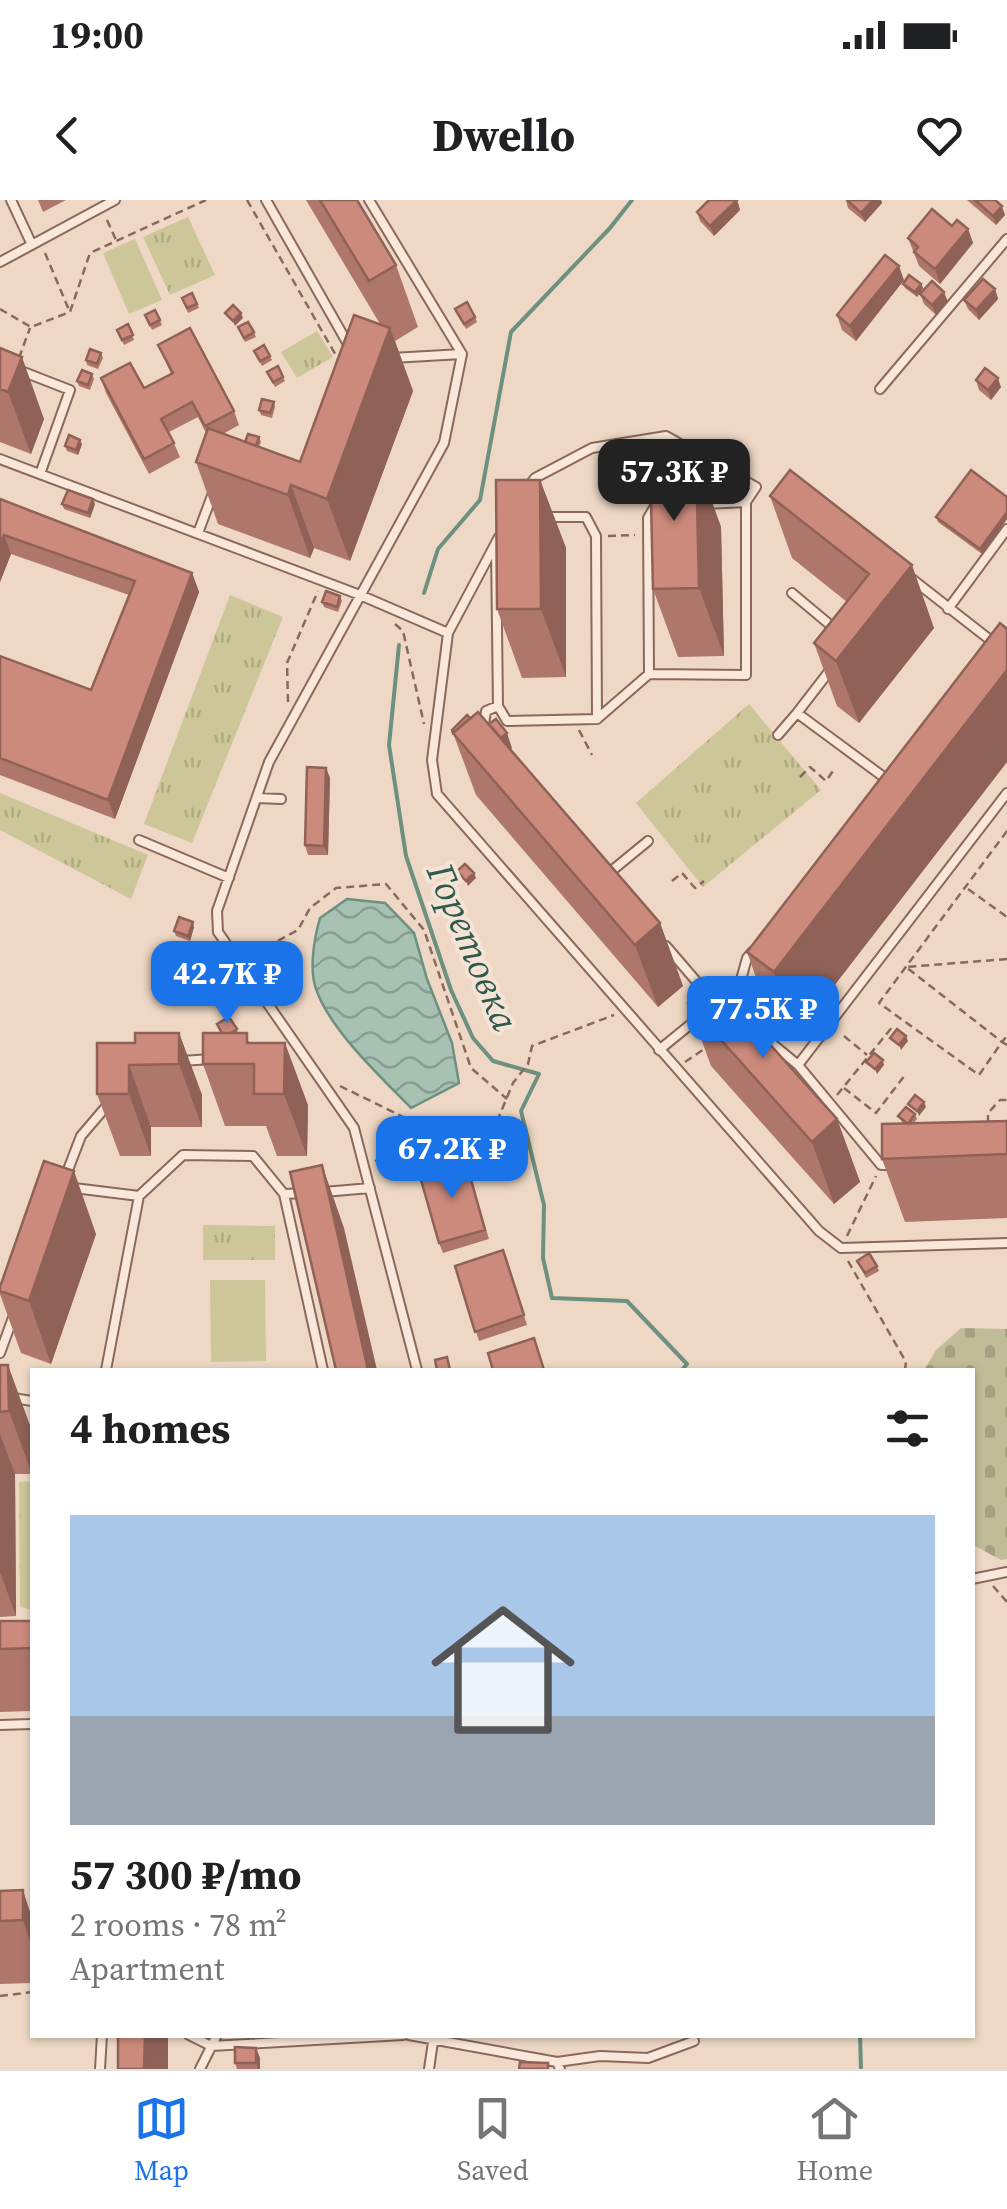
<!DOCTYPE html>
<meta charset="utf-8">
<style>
body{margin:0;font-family:"Source Serif 4",serif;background:#f2f2f2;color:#202124;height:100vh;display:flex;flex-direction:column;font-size:38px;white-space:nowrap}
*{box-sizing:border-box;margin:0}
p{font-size:32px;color:#757577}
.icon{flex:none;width:55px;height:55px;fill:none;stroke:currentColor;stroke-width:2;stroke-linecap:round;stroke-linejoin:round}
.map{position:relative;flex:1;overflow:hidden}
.sheet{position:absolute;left:30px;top:1168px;width:945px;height:670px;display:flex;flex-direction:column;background:#fff;border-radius:0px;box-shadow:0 2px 8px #0004}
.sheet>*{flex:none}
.price{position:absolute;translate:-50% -85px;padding:0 22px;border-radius:20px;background:#1a73e8;color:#fff;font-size:32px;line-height:65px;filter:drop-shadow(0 2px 5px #0008)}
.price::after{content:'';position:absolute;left:50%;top:60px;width:30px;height:22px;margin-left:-15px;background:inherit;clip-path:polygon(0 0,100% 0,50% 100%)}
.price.current{background:#222;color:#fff}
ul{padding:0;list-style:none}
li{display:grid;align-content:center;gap:20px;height:530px;padding:0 40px}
li span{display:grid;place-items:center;height:310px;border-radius:0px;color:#555}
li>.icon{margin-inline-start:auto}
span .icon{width:180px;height:180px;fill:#fffc;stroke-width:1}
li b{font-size:42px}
h2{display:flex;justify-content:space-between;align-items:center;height:120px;padding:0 40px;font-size:42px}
.status{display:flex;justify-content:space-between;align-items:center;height:70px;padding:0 50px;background:#fff;direction:ltr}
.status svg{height:28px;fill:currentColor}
header{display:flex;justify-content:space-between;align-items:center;height:130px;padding:0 40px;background:#fff;font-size:45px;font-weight:700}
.tabs{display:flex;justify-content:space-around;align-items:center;height:140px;border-top:2px solid #e0e0e0;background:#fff;font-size:28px;color:#757577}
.tabs a{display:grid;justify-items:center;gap:5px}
.tabs .current{color:#1a73e8}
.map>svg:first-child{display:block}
.grass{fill:url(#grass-tufts)}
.forest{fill:url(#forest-firs)}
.cemetery{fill:url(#cemetery-stones)}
.pitch{fill:#ccc699}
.water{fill:url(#water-waves);stroke:#6d907f;stroke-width:2.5}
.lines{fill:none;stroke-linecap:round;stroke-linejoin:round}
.stream{stroke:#6d907f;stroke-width:4}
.lane-casing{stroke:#89695b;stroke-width:12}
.path{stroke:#89695b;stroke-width:2.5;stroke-dasharray:8 5;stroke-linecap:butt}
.lane{stroke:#f9e7d9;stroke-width:8}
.wall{fill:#af776b}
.shaded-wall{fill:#8f6157}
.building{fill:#cc8a7c;stroke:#8f6157;stroke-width:2.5}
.labels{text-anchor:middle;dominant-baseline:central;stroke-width:8;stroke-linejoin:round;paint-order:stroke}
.water-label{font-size:38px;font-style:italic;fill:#2e594c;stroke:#f5e4d5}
</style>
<div class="status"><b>19:00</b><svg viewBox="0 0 49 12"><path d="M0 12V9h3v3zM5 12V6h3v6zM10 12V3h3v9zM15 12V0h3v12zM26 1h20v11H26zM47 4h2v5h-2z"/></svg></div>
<header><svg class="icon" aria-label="back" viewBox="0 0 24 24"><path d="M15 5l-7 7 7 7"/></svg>Dwello<svg class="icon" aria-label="heart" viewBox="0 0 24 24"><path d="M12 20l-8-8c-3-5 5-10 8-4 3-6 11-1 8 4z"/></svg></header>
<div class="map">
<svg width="1007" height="1869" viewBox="0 0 1007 1869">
<defs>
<pattern id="grass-tufts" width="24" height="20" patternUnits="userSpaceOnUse" patternTransform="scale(2.5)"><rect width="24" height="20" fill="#ccc699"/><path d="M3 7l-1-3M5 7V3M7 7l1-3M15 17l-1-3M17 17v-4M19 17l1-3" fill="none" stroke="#b0aa83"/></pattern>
<pattern id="forest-firs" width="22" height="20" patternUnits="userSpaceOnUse" patternTransform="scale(2.5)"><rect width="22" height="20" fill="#ccc699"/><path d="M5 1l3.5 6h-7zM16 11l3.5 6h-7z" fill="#b0aa83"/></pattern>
<pattern id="cemetery-stones" width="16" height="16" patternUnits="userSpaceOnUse" patternTransform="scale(2.5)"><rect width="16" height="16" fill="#c1bc98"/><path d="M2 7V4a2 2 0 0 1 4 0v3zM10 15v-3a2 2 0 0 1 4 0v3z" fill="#a7a183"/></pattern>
<pattern id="water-waves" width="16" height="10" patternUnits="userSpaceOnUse" patternTransform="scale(2.5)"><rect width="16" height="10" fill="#a7c1b3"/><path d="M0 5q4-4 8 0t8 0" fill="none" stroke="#899d91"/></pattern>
</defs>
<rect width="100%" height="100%" fill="#eed8c5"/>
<path class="grass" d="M188,17L215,75L170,95L143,37Z
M317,131L333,157L297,178L281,152Z
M230,395L283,417L192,643L144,624Z
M749,504L821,590L703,687L636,603Z
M0,593L148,655L131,699L0,630Z
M203,1025L275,1026V1060H203Z"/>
<path class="forest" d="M32,1281V1410L20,1407L19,1282Z"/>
<path class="cemetery" d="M961,1128L1007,1129V1359L1001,1360L973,1345L972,1170H924L936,1150Z"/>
<path class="pitch" d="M135,39L162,100L129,114L103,53Z
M210,1080H265L266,1161L211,1162Z"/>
<path class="water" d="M347,699L385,703L414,733L427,779L452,843L459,883L411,908C381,877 330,830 316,789C309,769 314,739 320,718Z"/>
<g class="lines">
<path class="stream" d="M424,393L438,349L480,300L511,132L610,28L632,0
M399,445L389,545L406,656L451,790L473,838L493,861L539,874L521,911L544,1005L543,1058L552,1098L627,1101L687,1164L682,1170
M860,1835L861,1869"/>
<defs>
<path id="lane" d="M11,0L32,45
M266,0L348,144
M369,0L462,154L444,243L269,562L217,711L218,732L354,928L417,1170
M0,62L115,0
M392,158L462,154
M21,171L70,190L40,274
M880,189L1007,39
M0,259L360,395L448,433
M529,286L535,278L592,248L666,236L756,287L746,302V475L649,474L597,519
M704,304L746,302
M198,333L213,293
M499,337L448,433L432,560L437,594L819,1031L841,1048L1007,1043
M496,348L498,506L507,521L597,519L596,336L586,317H546
M912,379L1007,453
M792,393L835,429
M948,409L1007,329
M831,469L797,513L885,578
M649,474L648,318L655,306
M484,524L486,511L498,506
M778,535L797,513
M257,598L281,599
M139,640L229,678
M609,673L648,641
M666,746L709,796
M737,794L747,758L752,752
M721,802L768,780
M758,832L798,865
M659,850L702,815
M181,861L212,859
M893,965H881L798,865L1007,593
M66,975L81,936L110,902
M74,988L139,996
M324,992L370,988
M305,993L284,994L323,1170
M0,1153L14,1115
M106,1170L139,996L183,955L253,956L284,994
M0,1196L32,1201
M972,1379L1007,1372
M0,1525L32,1524
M189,1835L211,1846L403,1835
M409,1835L557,1862L560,1869
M557,1862L600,1856L648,1858L694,1841
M100,1869L102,1835
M200,1869L217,1835
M429,1869L433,1842"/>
</defs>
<use href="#lane" class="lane-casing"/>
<path class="path" d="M247,0L338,159
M107,20L116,40
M45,53L69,110
M0,109L31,127L70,112L90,53L206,0
M19,158L30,128
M608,336L635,335
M395,424L403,431L424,524
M288,502L287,463L318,391
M579,530L592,555
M800,577L810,567L826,581L833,571
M1007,631L879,803L979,875L1002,842L1007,845
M672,681L682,673L695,688L704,681
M968,689L1007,717
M1007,759L906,767L1002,842L1007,836
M261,773L268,746L298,730L310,708L336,688L386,684L424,730L471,868L507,899
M844,836L867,855
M685,862L707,847
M340,886L450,940
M844,888L876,913L905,875
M837,895L893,826
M988,923V913L1000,900H1007
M375,961L495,926L513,883L528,864L532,846L614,815
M847,1036L876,976
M848,1061L906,1162L905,1170
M993,1386L1007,1402
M0,1796L32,1792"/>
<use href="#lane" class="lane"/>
</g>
<path class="wall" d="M38,0H66L43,12Z
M306,0H357L396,65L418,127L395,141L413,191L350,361L314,348L310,358L218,324L196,262L206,233L198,217L169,232L180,257L149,274L106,193L101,178L144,188L171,174L158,145L234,211L239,225L223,234L245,242L259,237L261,242L259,247L300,262L380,124Z
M737,0L740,10L714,36L700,21L697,12Z
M846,0H881L882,3L865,22L848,8Z
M967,0H995L1005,15L996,25Z
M952,26L968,29L973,43L940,84L919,66L908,38Z
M904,80L856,141L842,130L837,115Z
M903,84H921L923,88L917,97L905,88Z
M995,89L998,99L979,120L968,109L964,100Z
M192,93L199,108L188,113L182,98Z
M920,94L948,102L936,115L924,104Z
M455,109L475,117L477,122L466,129Z
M155,110L162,125L152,130L145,115Z
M128,124L134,140L124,145L117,130Z
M240,132H254L256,137L245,142Z
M264,145L272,160L262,166L254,151Z
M0,148L44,219L31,254L0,242Z
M101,153L103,158L98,169L87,165L86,160Z
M267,172L283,177L285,181L275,187Z
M92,174L94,179L90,190L79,186L77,181Z
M976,180L1001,187L991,200L979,190Z
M274,202L275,207L272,218L261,215L259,210Z
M82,244L78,255L67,251L65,246Z
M683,254L684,258H696L721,327L724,456L678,457L653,389L668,259Z
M790,270L934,428L859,523L837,506L814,443L847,402L792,358L770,296Z
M540,280L566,348V477L522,478L497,409Z
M1007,297V319L982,354L938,322L936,317Z
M0,299L192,373L199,392L115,619L0,575V456L91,490L129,395L11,354L0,382Z
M62,304H95L90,318L64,309Z
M340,396L342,401L338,412L324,407L322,402Z
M1007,429V562L796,835L769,814L747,752Z
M470,518L489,524L512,548L510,549L660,723L683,786L658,807L476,595L453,533Z
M326,568L330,578L328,655H308L305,645Z
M194,727L190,741L176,736L174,731Z
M212,781L241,800L228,809L216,791Z
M688,803L837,919L860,982L834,1004L711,866Z
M217,824L237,829L238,833L251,843L308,905L307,956H277L266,926H225L203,864L221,833Z
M179,833L202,895V927H151V956H120L97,894L135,843Z
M915,914L917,919L914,923L1007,921V1018L905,1022L882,959L903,923L898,916Z
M465,958L489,1039L443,1053L439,1043Z
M96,1034L51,1164L21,1153L0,1094V1087Z
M503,1050L527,1125L479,1141L455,1066Z
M857,1061L877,1066L879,1071L866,1078Z
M0,1165L31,1228L32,1274H15L16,1416L0,1417Z
M0,1421H32V1511L0,1512Z
M0,1691L32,1718V1783L0,1784Z
M256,1848L260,1858V1869H237L235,1863Z"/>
<path class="shaded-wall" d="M737,0L740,10L714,36L710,26Z
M873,0H881L882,3L865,22L861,13Z
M1002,6L1005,15L996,25L993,16Z
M968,29L973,43L940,84L935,69Z
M899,66L904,80L856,141L850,126Z
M921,84L923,88L917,97L915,92Z
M995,89L998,99L979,120L976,110Z
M944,92L948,102L936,115L932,105Z
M241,113L243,118L235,126L233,121Z
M390,128L413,191L350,361L327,299Z
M22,157L44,219L31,254L8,192Z
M998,178L1001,187L991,200L988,190Z
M80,240L82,244L78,255L76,250Z
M696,258L721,327L724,456L699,388Z
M540,280L566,348V477L541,409Z
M291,285L314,348L310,358L288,295Z
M93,299L95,304L90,318L88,313Z
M1007,312V319L982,354L980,349Z
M4,335L11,354L0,382V345Z
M912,365L934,428L859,523L836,461Z
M192,373L199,392L115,619L108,600Z
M1007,470V562L796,835L774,772Z
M507,533L512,548L496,561L487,549Z
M326,568L330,578L328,655L324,646Z
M474,673L476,678L468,686L466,681Z
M193,722L194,727L190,741L188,736Z
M660,723L683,786L658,807L635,745Z
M237,790L241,800L228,809L224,799Z
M179,833L202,895V927L179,864Z
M906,836L908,841L901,850L899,845Z
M285,843L308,905L307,956L284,894Z
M883,860L884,865L877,874L875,869Z
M129,865L151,927V956L129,894Z
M924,902L926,907L919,916L917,911Z
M837,919L860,982L834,1004L812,942Z
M322,965L344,1028L377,1170H368Z
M74,971L96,1034L51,1164L29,1101Z
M8,1165L31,1228L32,1274L9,1211Z
M0,1234L15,1274L16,1416L0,1372Z
M23,1690L32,1718V1746L23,1720Z
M145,1835H168V1869H144Z
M256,1848L260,1858V1869H258L256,1863Z"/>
<path class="building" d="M320,0H357L396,65L369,81Z
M709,0H737L710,26L697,12Z
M847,0H873L861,13Z
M975,0H995L1002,6L993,16Z
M932,9L952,26L957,20L968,29L935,69L914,52L918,47L908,38Z
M885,55L899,66L850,126L837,115Z
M909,75L921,84L915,92L903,84Z
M983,79L995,89L976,110L964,100Z
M932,81L944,92L932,105L920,94Z
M192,93L197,104L187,108L182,98Z
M467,102L475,117L464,124L455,109Z
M233,105L241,113L233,121L225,113Z
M155,110L160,120L150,125L145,115Z
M354,115L390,128L327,299L291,285L288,295L196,262L208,228L300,262Z
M248,122L254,132L244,138L238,127Z
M128,124L133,135L122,140L117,130Z
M190,128L234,211L205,226L192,202L161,219L174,243L144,259L101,178L130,163L144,188L173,173L158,145Z
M264,145L270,156L260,161L254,151Z
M0,148L22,157L8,192L0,189Z
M90,149L101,153L97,164L86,160Z
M278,166L283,177L273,182L267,172Z
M985,168L998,178L988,190L976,180Z
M82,170L92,174L88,185L77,181Z
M262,199L274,202L270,213L259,210Z
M248,234L259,237L256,246L245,242Z
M69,235L80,240L76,250L65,246Z
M668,254H683V258L668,259Z
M696,258L699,388L653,389L650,259Z
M790,270L912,365L836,461L814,443L869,374L770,296Z
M971,270L1007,297V312L980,349L936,317Z
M496,280H540L541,409H497Z
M68,290L93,299L88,313L62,304Z
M0,299L192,373L108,600L0,558V456L91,490L135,381L4,335L0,345Z
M326,391L340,396L337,407L322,402Z
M1000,423L1007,429V470L774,772L747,752Z
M478,512L660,723L635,745L453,533Z
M467,515L470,518L453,533L452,530Z
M496,519L507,533L501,538L489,524Z
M307,567L326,568L324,646L305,645Z
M465,664L474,673L466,681L457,671Z
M179,717L193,722L188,736L174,731Z
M225,772L237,790L224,799L212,781Z
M713,781L837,919L812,942L688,803Z
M229,817L237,829L231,833H222L217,824Z
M897,829L906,836L899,845L890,838Z
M135,833H179V864L129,865V894H97V843H135Z
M203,833H247V843H285L284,894H254V864H203Z
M874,853L883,860L875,869L866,862Z
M915,895L924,902L917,911L908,904Z
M906,907L915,914L908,924L898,916Z
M1007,921V954L882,959V924Z
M465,958L485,1030L439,1043L419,973Z
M44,961L74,971L29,1101L0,1091V1087Z
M322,965L368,1170H336L290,972Z
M503,1050L524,1115L475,1132L455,1066Z
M869,1053L877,1066L865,1073L857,1061Z
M534,1138L544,1170H493L488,1153Z
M447,1157L450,1170H437L435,1160Z
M0,1165H8L9,1211L0,1212Z
M0,1421H32V1448L0,1449Z
M23,1690V1720L0,1721V1691Z
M118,1835H145L144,1869H118Z
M235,1847L256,1848V1863H235Z
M520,1862L548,1863V1869H519Z"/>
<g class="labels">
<g class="water-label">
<text transform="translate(473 747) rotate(67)">Горетовка</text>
</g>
</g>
</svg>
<b class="price current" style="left:674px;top:324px">57.3K ₽</b>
<b class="price" style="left:227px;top:826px">42.7K ₽</b>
<b class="price" style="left:763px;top:861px">77.5K ₽</b>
<b class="price" style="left:452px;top:1001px">67.2K ₽</b>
<section class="sheet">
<h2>4 homes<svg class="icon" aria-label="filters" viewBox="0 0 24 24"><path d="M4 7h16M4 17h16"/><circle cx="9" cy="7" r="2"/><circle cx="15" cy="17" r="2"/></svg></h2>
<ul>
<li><span style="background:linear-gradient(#a9c7e8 65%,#9aa5b1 0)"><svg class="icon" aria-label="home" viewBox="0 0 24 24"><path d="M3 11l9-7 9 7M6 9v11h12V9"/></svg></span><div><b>57 300 ₽/mo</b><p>2 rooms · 78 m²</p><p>Apartment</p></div></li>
</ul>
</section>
</div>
<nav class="tabs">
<a class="current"><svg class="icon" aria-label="map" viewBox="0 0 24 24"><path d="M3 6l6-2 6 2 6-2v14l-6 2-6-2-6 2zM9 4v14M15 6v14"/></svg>Map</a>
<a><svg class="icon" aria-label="saved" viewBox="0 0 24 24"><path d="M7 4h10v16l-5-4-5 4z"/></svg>Saved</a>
<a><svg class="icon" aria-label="home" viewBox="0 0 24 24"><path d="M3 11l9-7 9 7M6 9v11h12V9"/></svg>Home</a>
</nav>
